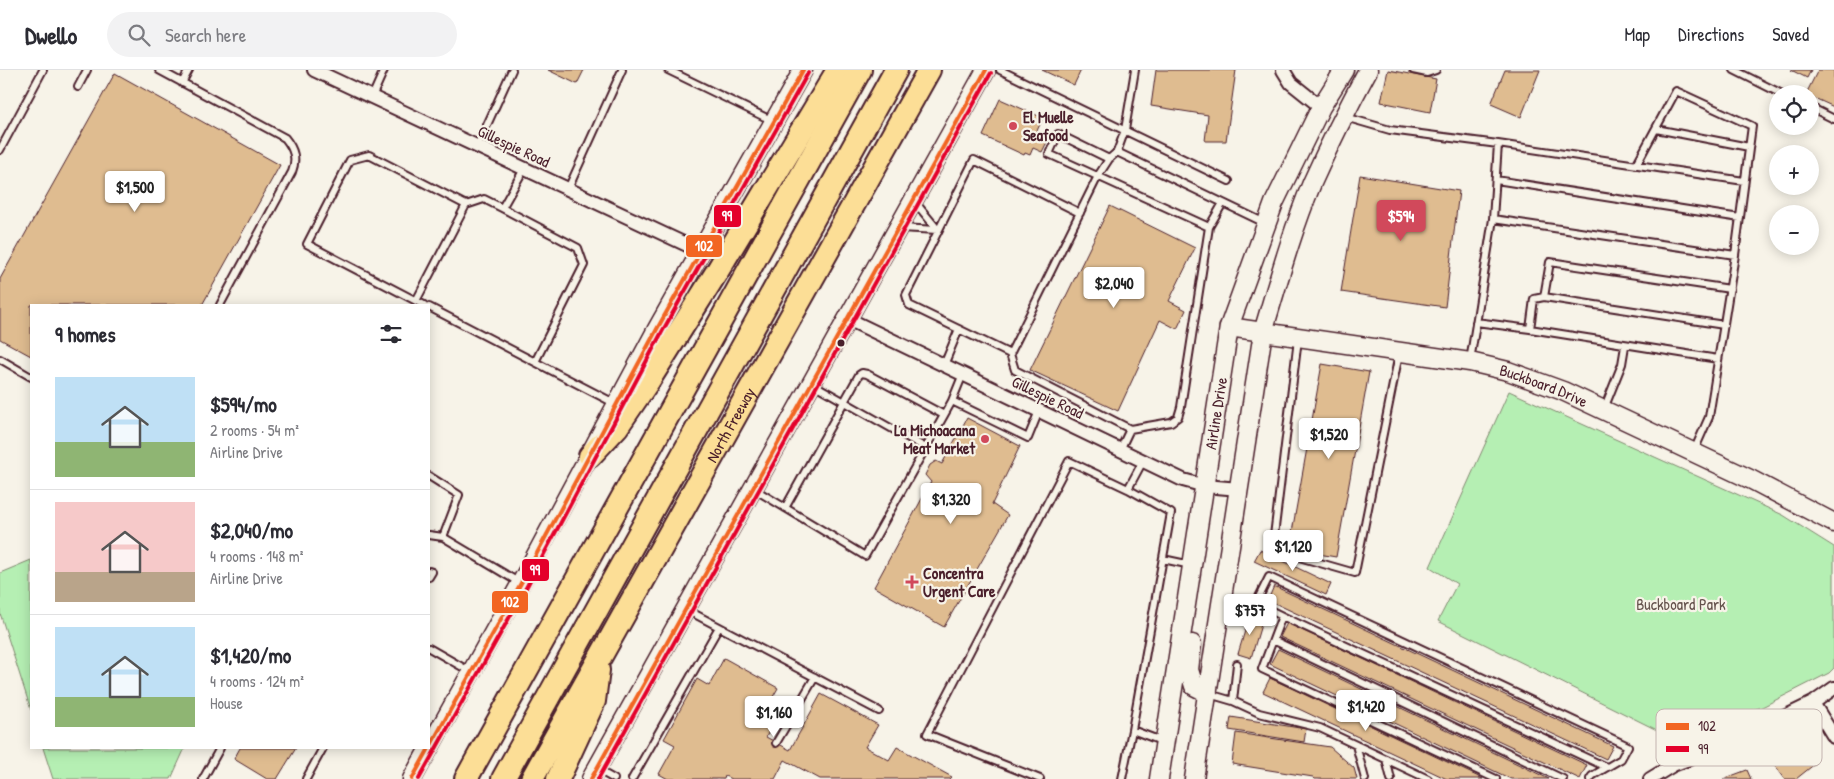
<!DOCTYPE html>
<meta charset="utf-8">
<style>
body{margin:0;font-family:"Patrick Hand",sans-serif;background:#f2f2f3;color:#2b2b33;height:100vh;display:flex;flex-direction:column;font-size:19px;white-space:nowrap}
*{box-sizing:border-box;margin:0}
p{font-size:16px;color:#7c7c81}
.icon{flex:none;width:28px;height:28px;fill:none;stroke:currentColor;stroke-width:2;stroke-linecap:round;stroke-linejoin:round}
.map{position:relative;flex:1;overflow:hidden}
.panel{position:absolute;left:30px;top:234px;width:400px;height:445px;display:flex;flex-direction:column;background:#fff;border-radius:0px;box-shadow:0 2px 12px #0003}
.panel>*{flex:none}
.fabs{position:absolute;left:1769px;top:15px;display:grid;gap:10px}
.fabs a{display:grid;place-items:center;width:50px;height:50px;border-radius:50%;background:#fff;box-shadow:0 2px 12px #0003;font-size:25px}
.price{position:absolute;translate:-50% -42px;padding:0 11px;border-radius:5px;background:#fff;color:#222;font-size:16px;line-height:32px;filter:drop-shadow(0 1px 2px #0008)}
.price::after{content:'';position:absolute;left:50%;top:30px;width:15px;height:11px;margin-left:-8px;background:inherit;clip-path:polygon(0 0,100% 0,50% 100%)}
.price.selected{background:#d1495b;color:#fff}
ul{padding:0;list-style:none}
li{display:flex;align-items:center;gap:15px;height:125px;padding:0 25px}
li+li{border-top:1px solid #e1e1e2}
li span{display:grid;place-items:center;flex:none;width:140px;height:100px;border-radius:0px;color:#555}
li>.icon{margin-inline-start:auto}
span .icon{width:60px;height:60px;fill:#fffc;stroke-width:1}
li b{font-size:21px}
h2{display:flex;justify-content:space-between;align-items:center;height:60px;padding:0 25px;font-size:21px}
header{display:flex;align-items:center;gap:30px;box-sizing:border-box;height:70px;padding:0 25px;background:#fff;border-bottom:1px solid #e1e1e2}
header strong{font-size:24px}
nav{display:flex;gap:28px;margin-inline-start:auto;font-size:18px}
.search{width:350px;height:45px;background:#f2f2f3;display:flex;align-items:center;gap:12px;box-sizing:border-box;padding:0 18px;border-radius:28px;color:#7c7c81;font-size:19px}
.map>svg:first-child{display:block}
.green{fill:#b5efb3;stroke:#80876f}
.building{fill:#dfbc90;stroke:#4a1f2b}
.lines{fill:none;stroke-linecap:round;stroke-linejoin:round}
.lane-casing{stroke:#4a1f2b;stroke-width:10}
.street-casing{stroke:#4a1f2b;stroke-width:16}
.secondary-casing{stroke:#4a1f2b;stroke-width:21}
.highway-casing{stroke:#4a1f2b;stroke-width:26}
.lane{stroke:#f7f3e8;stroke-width:6}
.street{stroke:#f7f3e8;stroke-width:12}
.secondary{stroke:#f7f3e8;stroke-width:18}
.highway{stroke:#fcde96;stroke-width:22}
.bus-1-casing{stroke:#f7f3e8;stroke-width:8}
.bus-2-casing{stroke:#f7f3e8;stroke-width:8}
.bus-1{stroke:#f26522;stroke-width:4}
.bus-2{stroke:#e4002b;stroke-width:4}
.poi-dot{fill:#d1495b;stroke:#f7f3e8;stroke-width:2}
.bus-dot{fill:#4a1f2b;stroke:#f7f3e8;stroke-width:2}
.labels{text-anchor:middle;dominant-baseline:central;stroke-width:4.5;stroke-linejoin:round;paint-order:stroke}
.poi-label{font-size:16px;font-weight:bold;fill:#4a1f2b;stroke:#f7f3e8;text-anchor:start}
.street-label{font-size:16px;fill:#4a1f2b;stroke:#f7f3e8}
.park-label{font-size:16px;fill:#65534d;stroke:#f7f3e8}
.key{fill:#f7f3e8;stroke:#c3b3af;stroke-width:1}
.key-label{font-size:14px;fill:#4a1f2b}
.line-badge{stroke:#f7f3e8;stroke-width:2}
.badge-label{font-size:14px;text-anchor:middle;font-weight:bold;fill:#fff}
</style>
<header>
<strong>Dwello</strong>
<div class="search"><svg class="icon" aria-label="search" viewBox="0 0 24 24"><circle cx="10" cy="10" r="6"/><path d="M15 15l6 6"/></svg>Search here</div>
<nav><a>Map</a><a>Directions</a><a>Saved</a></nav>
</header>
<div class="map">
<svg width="1834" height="709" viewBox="0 0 1834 709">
<rect width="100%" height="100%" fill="#f7f3e8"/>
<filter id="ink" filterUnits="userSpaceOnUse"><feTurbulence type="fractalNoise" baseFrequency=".02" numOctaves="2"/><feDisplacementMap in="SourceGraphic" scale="10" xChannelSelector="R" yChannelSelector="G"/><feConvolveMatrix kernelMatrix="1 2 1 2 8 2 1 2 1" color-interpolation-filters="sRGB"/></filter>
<g filter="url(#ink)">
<path class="green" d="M1509,321L1783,445L1834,477V598L1829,603L1762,637L1673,668L1438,551L1457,514L1430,497Z
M31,490V640L0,543V503Z
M43,678H185L171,709H53Z"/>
<path class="building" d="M548,0H584L577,14Z
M1042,0H1081L1074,15Z
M1156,0H1236L1226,71H1205L1208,45L1151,36Z
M1388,0L1436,9L1430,42L1381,32Z
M1505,0H1540L1521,47L1491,34Z
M1791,0H1811L1807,8Z
M1818,0H1834V37L1810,26V24H1806Z
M115,3L280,95L202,235H31V286L0,269V209Z
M1000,29L1043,48L1035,65L1048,70L1042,82L1033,78L1030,85L1025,83L1024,85L983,66Z
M1360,105L1459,121L1445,237L1341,222Z
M1110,136L1195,178L1169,231L1186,240L1177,259L1160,250L1118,341L1030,300Z
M1322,294L1369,302L1336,487L1289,479Z
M967,348L1020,376L992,434L1008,445L944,557L874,517L931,412L925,405L930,395L936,391L942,394Z
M1260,480L1331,514L1326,525L1254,491Z
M1274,516L1613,676L1606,689L1268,530Z
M1250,544L1263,548L1251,588L1238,584Z
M1287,553L1587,695L1580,709L1280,567Z
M1278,579L1549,709H1511L1270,594Z
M724,588L778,618L758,653L770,660L766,667L790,680L821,624L878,655L865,677L889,690L897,677L952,707L950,709H820L785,690L775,709H731L725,706L724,709H668L659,704L675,675L664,669L697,609L709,616Z
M1270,608L1483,709H1447L1263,622Z
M1231,647L1306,659L1304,672L1229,660Z
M1236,663L1330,677L1354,698L1357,709H1315L1313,707L1232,694Z
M1797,669L1816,693L1796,709H1785L1771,690Z
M240,678H296L277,709H267L234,689Z
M1747,700L1751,709H1723Z"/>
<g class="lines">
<defs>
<path id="lane" d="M159,0L285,68C294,79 297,89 292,102L220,235
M668,0L773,51
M1000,0L1229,111
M1413,0L1427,3L1436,0
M1734,0L1782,24
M182,13L189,0
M78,17L87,0
M372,27L384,0
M1810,37L1834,49
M1345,47L1390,60L1498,74L1744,111
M1656,59L1749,77
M477,77L512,0
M0,80L43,0
M1117,82L1265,153
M1109,89L1058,64L1049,84L1209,157
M1636,95L1676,21L1752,56L1735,185L1709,347L1694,381
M1496,110L1740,148
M568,119L622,0
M915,132L938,160
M502,138L578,178L584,195L535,292
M1080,143L974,90L906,225L909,235L1010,284L1015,300L1130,359L1171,352L1178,347L1181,337L1209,157L1223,133
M1493,149L1735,185
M900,158L938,160
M1544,227L1550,192L1730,219
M416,231L466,135
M424,235L307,174L350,90L369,85L466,135L484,129L502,138L524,99
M429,237L616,334
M1476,252L1530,259
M1298,269L1273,474L1285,483L1355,503L1399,284
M1010,284L1098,106L1109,89L1117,82L1125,60L1135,0
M0,289L31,307
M1718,289L1530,259L1534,229L1544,227L1724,255
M1470,291L1493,149L1498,74
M944,295L959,259
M963,304L952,331L1028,368L1039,341
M813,314L926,378
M1604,339L1622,294L1625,276
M1120,380L1130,359
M429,406L459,425L443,467L520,513
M754,419L865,486L952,331
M1128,419L1171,443L1132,660L1164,672
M785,438L859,305L862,303L867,304L944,345
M429,465L443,467
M1163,489L1191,495
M429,501L432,502L429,507
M687,540L879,641
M1282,546L1606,697
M1273,570L1563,709
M429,578L471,602
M1209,624L1233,631L1237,594
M1233,631L1259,643L1320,658L1428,709
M776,673L815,607
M1356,675L1365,709
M1386,689L1391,709
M598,700L614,709
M203,709L220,678
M306,709L323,678
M632,709L719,557
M1040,709L927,664L1069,391L1128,419L1143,391
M1122,709L1132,660
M1496,709L1262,599L1282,546L1256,533L1269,507L1628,676L1621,689L1592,706L1590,709"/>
<path id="street" d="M314,0L700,181
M1283,0L1291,13L1321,37
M848,249L1183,410L1205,416L1239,419
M1813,633L1834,667
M1650,709L1673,695L1731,673L1813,633L1834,618"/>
<g id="secondary">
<path id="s1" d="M1229,257L1470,292L1508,301L1563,321L1752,410L1834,453"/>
<path d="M1192,574L1189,600L1194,616L1208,623"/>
<path d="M412,709L521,513L657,259L803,0"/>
<path d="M591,709L986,0"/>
<path id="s2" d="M1159,709L1229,257L1274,133L1321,37L1344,0"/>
<path d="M1194,709L1263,262C1278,212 1292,161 1312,113C1329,75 1348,37 1368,0"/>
</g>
<g id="highway">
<path d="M590,386L617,357L649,310L718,200L838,0"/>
<path d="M466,709L860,0"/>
<path d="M503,709L896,0"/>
<path id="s3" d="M532,709L929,0"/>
<path d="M558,709L594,631L598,600"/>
</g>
</defs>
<use href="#lane" class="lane-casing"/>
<use href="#street" class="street-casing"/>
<use href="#secondary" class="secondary-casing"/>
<use href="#highway" class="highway-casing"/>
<use href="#lane" class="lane"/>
<use href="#street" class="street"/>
<use href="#secondary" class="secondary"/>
<use href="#highway" class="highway"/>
<defs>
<path id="bus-1" d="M412,709L521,513L657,259L803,0
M591,709L986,0"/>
<path id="bus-2" d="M419,709L527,516L662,262L808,3
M598,709L991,3"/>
</defs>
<use href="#bus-1" class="bus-1-casing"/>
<use href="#bus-2" class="bus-2-casing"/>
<use href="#bus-1" class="bus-1"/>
<use href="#bus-2" class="bus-2"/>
</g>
</g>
<g class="poi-dot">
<circle cx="1013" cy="56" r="5"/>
<circle cx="985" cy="369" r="5"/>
<path d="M909.5 504.5h5v5h5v5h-5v5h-5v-5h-5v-5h5z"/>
</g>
<circle class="bus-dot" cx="841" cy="273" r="4.5"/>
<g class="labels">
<g class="poi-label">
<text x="1023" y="47">El Muelle<tspan x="1023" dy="18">Seafood</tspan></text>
<text x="975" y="360" text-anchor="end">La Michoacana<tspan x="975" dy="18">Meat Market</tspan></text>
<text x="923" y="503">Concentra<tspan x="923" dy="18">Urgent Care</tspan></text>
</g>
<g class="street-label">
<text transform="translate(514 76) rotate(25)">Gillespie Road</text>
<text stroke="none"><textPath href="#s1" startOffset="321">Buckboard Drive</textPath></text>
<text transform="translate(1048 327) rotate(26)">Gillespie Road</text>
<text stroke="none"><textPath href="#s2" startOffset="370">Airline Drive</textPath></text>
<text stroke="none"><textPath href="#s3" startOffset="406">North Freeway</textPath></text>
</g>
<g class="park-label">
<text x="1681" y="534">Buckboard Park</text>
</g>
</g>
<rect x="1656" y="639" width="166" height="57" rx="8" class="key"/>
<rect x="1666" y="653" width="23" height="7" fill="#f26522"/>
<rect x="1666" y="676" width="23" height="6" fill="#e4002b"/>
<g class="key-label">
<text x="1698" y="661">102</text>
<text x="1698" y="684">99</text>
</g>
<g class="line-badge">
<rect x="713" y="134" width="29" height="24" rx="5" fill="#e4002b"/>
<rect x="685" y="164" width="38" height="24" rx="5" fill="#f26522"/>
<rect x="521" y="488" width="29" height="24" rx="5" fill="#e4002b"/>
<rect x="491" y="520" width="38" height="24" rx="5" fill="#f26522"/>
</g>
<g class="badge-label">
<text x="727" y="151">99</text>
<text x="704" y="181">102</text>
<text x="535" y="505">99</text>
<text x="510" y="537">102</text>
</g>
</svg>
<div class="fabs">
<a><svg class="icon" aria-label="locate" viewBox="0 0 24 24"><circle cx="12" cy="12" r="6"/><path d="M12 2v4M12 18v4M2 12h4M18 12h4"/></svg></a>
<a>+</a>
<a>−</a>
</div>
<b class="price" style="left:135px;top:143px">$1,500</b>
<b class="price selected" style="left:1401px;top:172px">$594</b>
<b class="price" style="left:1114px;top:239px">$2,040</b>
<b class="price" style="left:1329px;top:390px">$1,520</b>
<b class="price" style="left:951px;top:455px">$1,320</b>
<b class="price" style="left:1293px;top:502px">$1,120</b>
<b class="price" style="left:1250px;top:566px">$757</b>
<b class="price" style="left:1366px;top:662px">$1,420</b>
<b class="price" style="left:774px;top:668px">$1,160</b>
<section class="panel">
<h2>9 homes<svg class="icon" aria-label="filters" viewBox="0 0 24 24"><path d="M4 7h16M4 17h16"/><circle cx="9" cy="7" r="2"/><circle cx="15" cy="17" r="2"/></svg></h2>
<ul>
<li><span style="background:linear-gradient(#bfe0f5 65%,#8fb573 0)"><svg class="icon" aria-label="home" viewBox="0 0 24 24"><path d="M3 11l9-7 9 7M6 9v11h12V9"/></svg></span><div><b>$594/mo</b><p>2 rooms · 54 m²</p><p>Airline Drive</p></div></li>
<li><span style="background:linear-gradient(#f6c9c9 70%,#b9a48a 0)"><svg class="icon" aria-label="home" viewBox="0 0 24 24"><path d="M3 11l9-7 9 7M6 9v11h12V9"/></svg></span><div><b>$2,040/mo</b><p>4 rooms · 148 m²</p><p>Airline Drive</p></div></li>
<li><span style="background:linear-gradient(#bfe0f5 70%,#8fb573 0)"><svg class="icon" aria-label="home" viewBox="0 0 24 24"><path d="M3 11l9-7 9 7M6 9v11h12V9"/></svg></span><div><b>$1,420/mo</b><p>4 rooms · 124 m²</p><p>House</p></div></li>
</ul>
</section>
</div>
